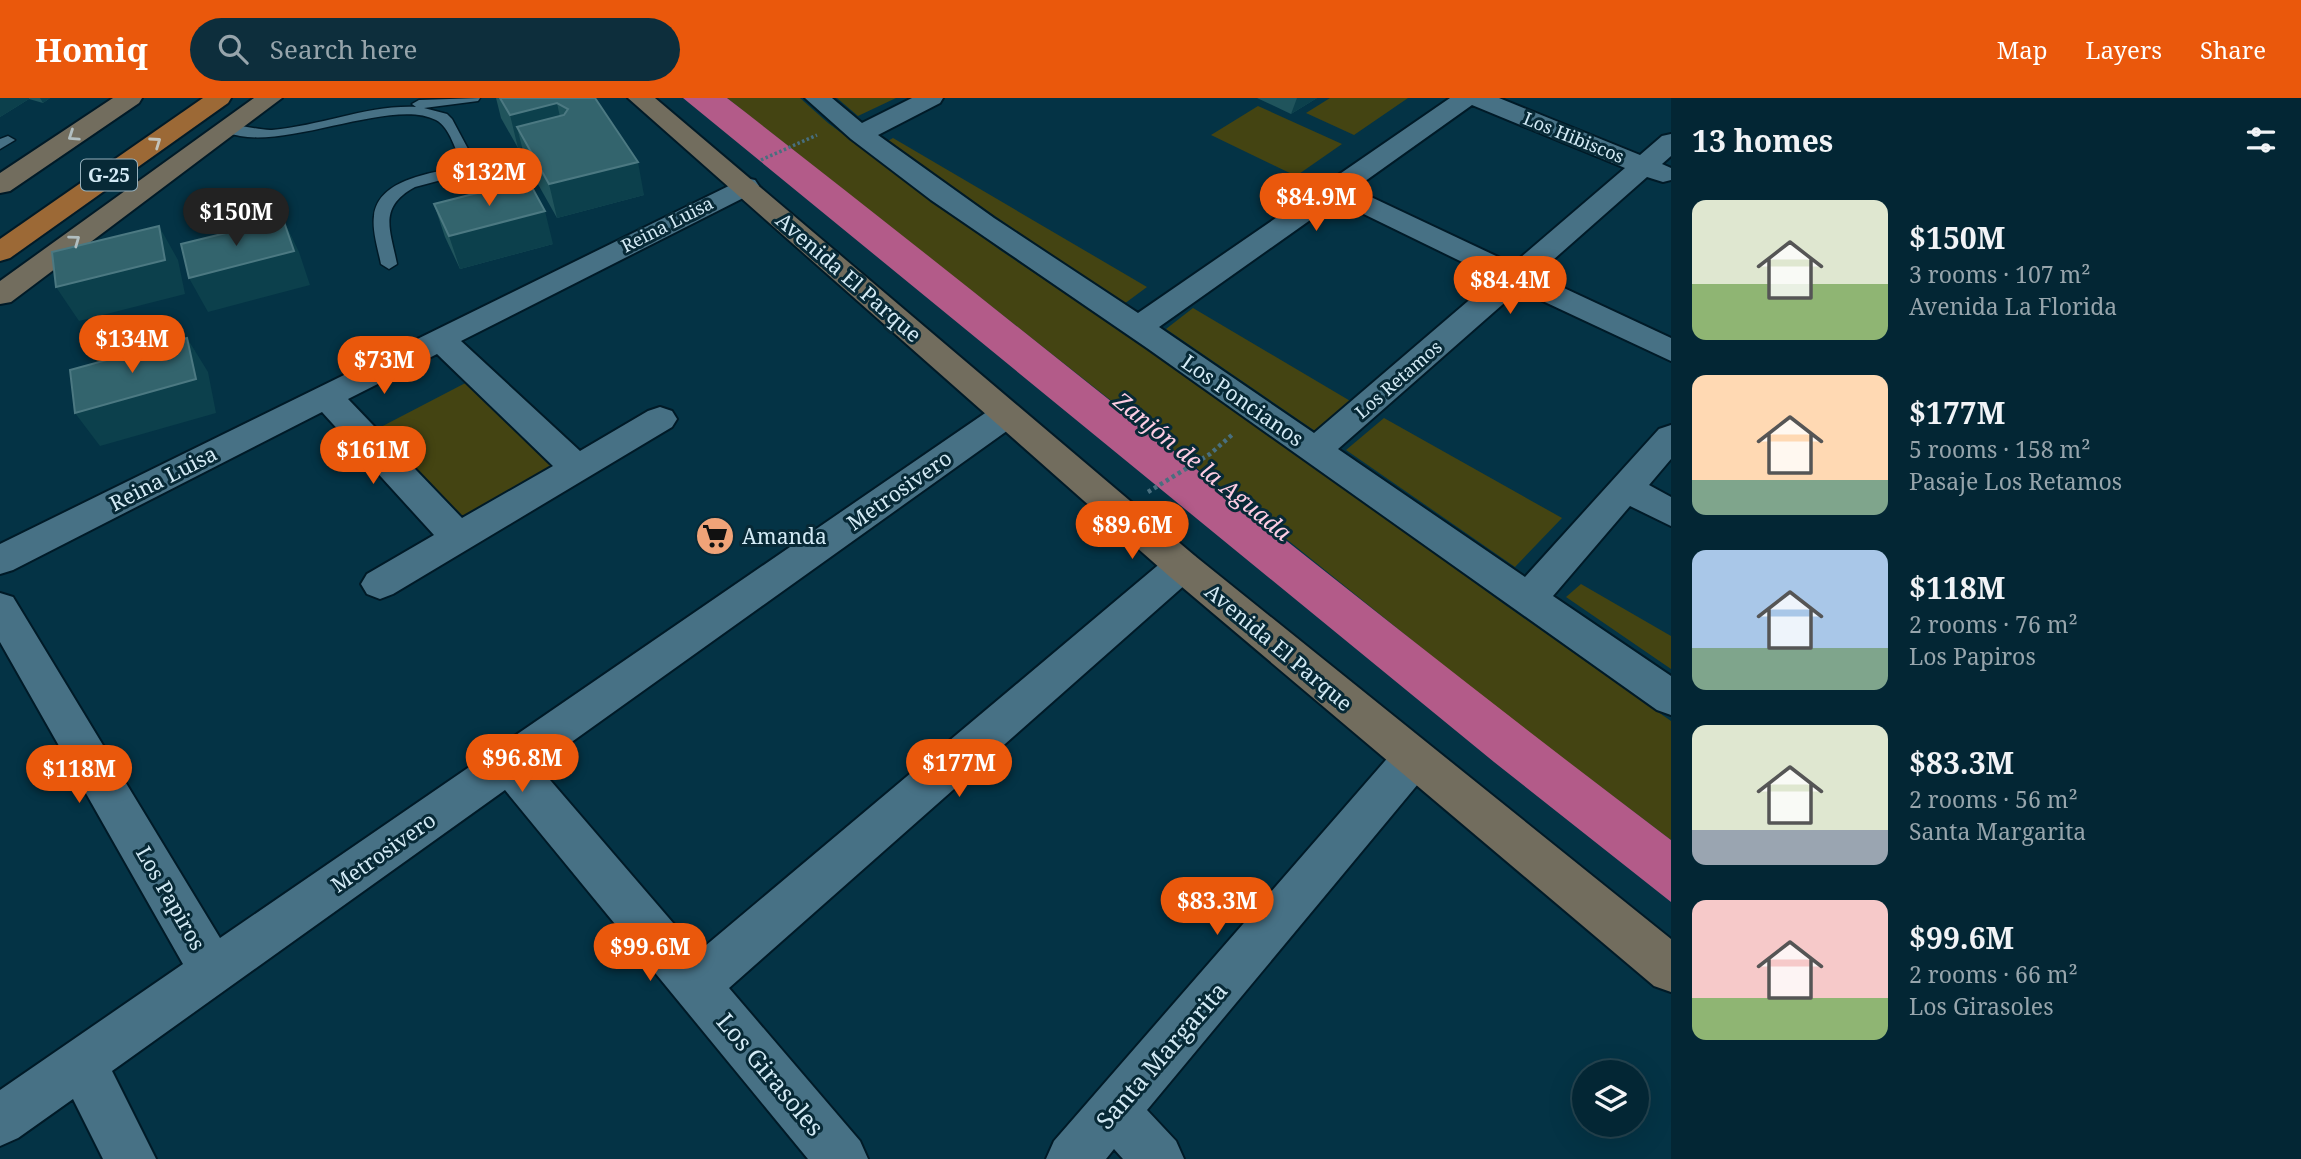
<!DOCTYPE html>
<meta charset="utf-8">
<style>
body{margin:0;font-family:"Noto Serif",serif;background:#0d2e3c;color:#f1f3f6;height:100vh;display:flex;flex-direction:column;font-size:26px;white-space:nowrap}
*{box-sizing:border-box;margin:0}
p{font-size:23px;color:#97a5ac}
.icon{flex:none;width:38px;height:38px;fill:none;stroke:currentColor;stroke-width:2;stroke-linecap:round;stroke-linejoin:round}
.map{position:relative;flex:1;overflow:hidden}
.drawer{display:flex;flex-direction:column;background:#032634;width:630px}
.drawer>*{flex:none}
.controls{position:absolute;left:1572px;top:962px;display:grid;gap:14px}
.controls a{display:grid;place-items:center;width:77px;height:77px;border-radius:50%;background:#032634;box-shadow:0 7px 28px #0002,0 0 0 2px #24434f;font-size:35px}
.price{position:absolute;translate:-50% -60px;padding:0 16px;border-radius:24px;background:#ea580c;color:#fff;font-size:23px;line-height:46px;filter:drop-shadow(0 2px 4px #0008)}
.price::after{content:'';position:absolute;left:50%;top:42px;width:21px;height:16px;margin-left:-10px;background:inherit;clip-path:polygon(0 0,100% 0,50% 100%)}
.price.on{background:#222;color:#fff}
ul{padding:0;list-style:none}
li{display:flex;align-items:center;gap:21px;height:175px;padding:0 21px}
li span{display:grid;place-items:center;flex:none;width:196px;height:140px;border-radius:14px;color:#555}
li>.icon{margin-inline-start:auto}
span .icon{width:84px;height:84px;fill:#fffc;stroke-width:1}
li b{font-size:30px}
h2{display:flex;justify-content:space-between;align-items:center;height:84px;padding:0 21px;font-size:30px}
header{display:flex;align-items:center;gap:42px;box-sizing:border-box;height:98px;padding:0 35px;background:#ea580c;color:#fff}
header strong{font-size:33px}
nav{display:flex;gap:38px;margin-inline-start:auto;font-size:24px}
.search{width:490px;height:63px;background:#0d2e3c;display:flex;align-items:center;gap:18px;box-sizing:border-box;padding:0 24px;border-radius:38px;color:#97a5ac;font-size:26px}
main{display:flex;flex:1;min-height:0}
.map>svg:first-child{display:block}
.green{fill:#444412}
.water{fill:#b35b89}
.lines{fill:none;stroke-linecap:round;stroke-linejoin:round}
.lane-casing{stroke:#001a27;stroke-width:3}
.street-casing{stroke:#001a27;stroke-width:4}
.secondary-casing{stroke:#001a27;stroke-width:4}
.primary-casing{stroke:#001a27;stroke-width:4}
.path-far1{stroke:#486f7f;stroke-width:3.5;stroke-dasharray:2.5 2.5;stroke-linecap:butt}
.path{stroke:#486f7f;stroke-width:4.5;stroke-dasharray:3.5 3.5;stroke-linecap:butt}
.lane{fill:#477185;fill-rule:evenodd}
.street{fill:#477185;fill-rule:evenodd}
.secondary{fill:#726d5e;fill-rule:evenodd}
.primary{fill:#9c6936;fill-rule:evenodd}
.wall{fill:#20545c}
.shaded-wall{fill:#0c404c}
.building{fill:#33646d;stroke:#4c7982;stroke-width:2}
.oneway{stroke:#b1bec0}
.oneway2{stroke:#c2c3bc}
.labels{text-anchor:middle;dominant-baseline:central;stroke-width:6;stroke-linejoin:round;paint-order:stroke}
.far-street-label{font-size:18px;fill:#d3eaf5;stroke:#072936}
.shield{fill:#072936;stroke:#96b0bc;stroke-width:2}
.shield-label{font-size:19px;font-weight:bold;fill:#d3eaf5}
.street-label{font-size:21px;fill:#d3eaf5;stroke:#072936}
.poi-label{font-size:21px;fill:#d3eaf5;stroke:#072936;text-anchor:start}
.water-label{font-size:23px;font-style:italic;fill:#fecde3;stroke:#072936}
.near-street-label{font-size:24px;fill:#d3eaf5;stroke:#072936}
</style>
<header>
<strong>Homiq</strong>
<div class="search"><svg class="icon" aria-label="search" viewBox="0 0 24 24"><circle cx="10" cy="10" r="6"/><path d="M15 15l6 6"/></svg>Search here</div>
<nav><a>Map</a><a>Layers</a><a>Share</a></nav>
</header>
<main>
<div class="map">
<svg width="1671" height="1061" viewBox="0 0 1671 1061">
<rect width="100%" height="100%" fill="#043345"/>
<path class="green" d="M727,0H800L828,25L1000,152L1203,287L1504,506L1671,623V742L1491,606L1269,427Z
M837,0H896L858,18Z
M1330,0H1408L1354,37L1306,15Z
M1258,8L1342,46L1296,78L1211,37Z
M893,40L1147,189L1124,206L886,44Z
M1193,210L1352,304L1315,333L1166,231Z
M475,280L565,364L463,422L377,331Z
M1384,320L1562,420L1515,469L1346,352Z
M1581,486L1671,538V571L1566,499Z"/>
<path class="water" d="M683,0H727C1043,245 1352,501 1671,742V804L1494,664Z"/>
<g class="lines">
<defs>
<path id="lane" d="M480,0L478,3L424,10L447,16L452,21L475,64L549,45L556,49L554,52L415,89C378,109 390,131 397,166L389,171L381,166C378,151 372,133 374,118C378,80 434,75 463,68C456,54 450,29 436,22C395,0 295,48 240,38C232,36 225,36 220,31C230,22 258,33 272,32C321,28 367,7 416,9L412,6L419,2Z
M8,38L15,42L0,51V41Z"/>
<path id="street" d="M805,0H832L862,25L912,0H943L940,5L878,37L994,120L1138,215L1450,0H1499L1640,57L1662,38L1671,36V58L1662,66L1671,70V82L1663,84L1647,79L1536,177L1671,240V263L1519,192L1338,351L1525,479L1659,331L1671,327V361L1649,387L1671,399V428L1630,408L1553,498L1671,578V617L1657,612L1147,250L931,102L851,41ZM1472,7L1625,70L1513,166L1354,91ZM1337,103L1495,180L1314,335L1159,229Z
M745,80L755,82L759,88L755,94L461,243L580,353L648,313L660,309L672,313L677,321L672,329L393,496L380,501L367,496L361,486L367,476L434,437L322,314L13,472L0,476V446ZM437,256L553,368L462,420L348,301Z
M1006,306L1018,309L1023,317L1018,325L538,668L698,854L1169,458L1182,454L1195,458L1200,468L1195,478L729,890L860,1043L868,1061H808L505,692L112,973L156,1061H103L73,1001L18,1040L0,1048V992L183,866L0,544V495L13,499L220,840L994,309Z
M1413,643L1428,648L1434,661L1428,674L1147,1012L1176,1043L1184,1061H1123L1114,1051L1106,1061H1046L1054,1043L1398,648Z"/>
<path id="secondary" d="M113,0H142L139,5L10,93L0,95V75Z
M254,0H282L11,204L0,206V183Z
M628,0H655L1195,458L1671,841V894L1654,888L1169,478Z"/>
<path id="primary" d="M203,0H231L228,5L10,160L0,163V141Z"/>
</defs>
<use href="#lane" class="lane-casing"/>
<use href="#street" class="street-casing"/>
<use href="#secondary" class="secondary-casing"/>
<use href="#primary" class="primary-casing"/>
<path class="path-far1" d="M761,62L817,37"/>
<path class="path" d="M1148,394L1210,356L1233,336"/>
<use href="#lane" class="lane"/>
<use href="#street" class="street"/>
<use href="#secondary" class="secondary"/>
<use href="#primary" class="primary"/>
</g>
<path class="wall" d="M0,0H50L43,5L29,1L0,19Z
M496,0H595L644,97L557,120L525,63L522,49L518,50L501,20Z
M1257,0H1317L1291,16Z
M434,106L553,146L460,171L445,139Z"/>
<path class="shaded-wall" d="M0,0H29V1L0,19Z
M40,0H50L43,5Z
M1297,0H1317L1291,16Z
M557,5L564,38L517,29L522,49L518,50L510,17Z
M638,64L644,97L557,120L549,86Z
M545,113L553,146L460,171L449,138Z
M283,121L299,154L310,187L208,214L189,180Z
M159,128L178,162L185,196L79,223L56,189Z
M187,240L208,274L216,315L100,348L75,315Z"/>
<path class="building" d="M500,0H595L638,64L549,86L517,29L564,17L568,11L557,5L510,17Z
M528,82L545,113L449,138L434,106Z
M283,121L294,153L189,180L181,146Z
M159,128L165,162L56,189L52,154Z
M187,240L196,281L75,315L70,272Z"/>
<defs><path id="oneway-chevron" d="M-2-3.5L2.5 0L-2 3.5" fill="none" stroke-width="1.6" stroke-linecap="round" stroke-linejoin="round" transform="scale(1.75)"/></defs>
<g class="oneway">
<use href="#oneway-chevron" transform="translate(73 38) rotate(146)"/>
<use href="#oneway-chevron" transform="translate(75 142) rotate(-36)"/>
</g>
<use class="oneway2" href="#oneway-chevron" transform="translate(156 44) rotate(-35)"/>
<defs>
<symbol id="supermarket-disc" viewBox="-11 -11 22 22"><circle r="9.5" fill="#f0a378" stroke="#072936"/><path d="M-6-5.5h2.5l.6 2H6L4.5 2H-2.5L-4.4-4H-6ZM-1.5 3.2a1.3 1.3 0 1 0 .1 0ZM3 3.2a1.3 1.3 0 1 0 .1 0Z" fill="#111"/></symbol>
</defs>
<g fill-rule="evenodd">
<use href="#supermarket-disc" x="693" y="416" width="44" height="44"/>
</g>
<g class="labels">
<g class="far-street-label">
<text transform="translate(1574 39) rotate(22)">Los Hibiscos</text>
<text transform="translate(667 126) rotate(-27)">Reina Luisa</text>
<text transform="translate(1398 281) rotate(-41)">Los Retamos</text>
</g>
<rect class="shield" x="81" y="61.5" width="56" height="31" rx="5"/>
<g class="shield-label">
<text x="109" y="77">G-25</text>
</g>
<g class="street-label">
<text transform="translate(849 179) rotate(41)">Avenida El Parque</text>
<text transform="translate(1243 302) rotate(35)">Los Poncianos</text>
<text transform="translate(163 380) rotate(-27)">Reina Luisa</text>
<text transform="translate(899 392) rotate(-35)">Metrosivero</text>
<text transform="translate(1279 549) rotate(40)">Avenida El Parque</text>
<text transform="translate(383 754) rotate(-35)">Metrosivero</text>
<text transform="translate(171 800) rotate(60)">Los Papiros</text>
</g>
<g class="poi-label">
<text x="742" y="438">Amanda</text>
</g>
<g class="water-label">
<text transform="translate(1203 368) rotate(39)">Zanjón de la Aguada</text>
</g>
<g class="near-street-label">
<text transform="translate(1161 957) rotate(-49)">Santa Margarita</text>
<text transform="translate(771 976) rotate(50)">Los Girasoles</text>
</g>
</g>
</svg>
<div class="controls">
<a><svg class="icon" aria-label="layers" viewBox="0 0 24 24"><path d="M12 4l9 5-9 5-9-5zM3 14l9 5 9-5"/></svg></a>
</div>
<b class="price" style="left:489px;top:110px">$132M</b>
<b class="price" style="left:1316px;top:135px">$84.9M</b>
<b class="price on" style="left:236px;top:150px">$150M</b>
<b class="price" style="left:1510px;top:218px">$84.4M</b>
<b class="price" style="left:132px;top:277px">$134M</b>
<b class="price" style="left:384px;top:298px">$73M</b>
<b class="price" style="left:373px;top:388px">$161M</b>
<b class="price" style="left:1132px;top:463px">$89.6M</b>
<b class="price" style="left:522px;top:696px">$96.8M</b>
<b class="price" style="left:959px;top:701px">$177M</b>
<b class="price" style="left:79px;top:707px">$118M</b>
<b class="price" style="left:1217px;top:839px">$83.3M</b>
<b class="price" style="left:650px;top:885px">$99.6M</b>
</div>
<section class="drawer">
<h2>13 homes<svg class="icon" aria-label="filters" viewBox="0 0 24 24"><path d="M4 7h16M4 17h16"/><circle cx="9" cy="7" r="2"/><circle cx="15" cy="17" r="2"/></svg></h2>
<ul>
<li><span style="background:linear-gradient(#dfe7d0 60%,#8fb573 0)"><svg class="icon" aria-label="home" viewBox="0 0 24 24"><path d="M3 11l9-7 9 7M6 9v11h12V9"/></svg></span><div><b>$150M</b><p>3 rooms · 107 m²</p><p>Avenida La Florida</p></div></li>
<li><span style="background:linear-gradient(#ffd9b3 75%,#7fa58c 0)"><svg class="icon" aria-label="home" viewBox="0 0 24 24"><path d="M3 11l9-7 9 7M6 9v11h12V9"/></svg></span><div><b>$177M</b><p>5 rooms · 158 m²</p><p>Pasaje Los Retamos</p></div></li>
<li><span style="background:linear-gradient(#a9c7e8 70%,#7fa58c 0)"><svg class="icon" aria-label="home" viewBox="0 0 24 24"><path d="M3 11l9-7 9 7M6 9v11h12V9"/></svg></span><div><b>$118M</b><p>2 rooms · 76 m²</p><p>Los Papiros</p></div></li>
<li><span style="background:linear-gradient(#dfe7d0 75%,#9aa5b1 0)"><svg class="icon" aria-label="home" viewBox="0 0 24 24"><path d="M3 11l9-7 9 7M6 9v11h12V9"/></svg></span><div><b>$83.3M</b><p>2 rooms · 56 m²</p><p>Santa Margarita</p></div></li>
<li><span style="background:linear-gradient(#f6c9c9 70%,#8fb573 0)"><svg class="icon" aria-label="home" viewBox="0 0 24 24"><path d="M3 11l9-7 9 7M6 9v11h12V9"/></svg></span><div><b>$99.6M</b><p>2 rooms · 66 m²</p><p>Los Girasoles</p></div></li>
</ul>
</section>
</main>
